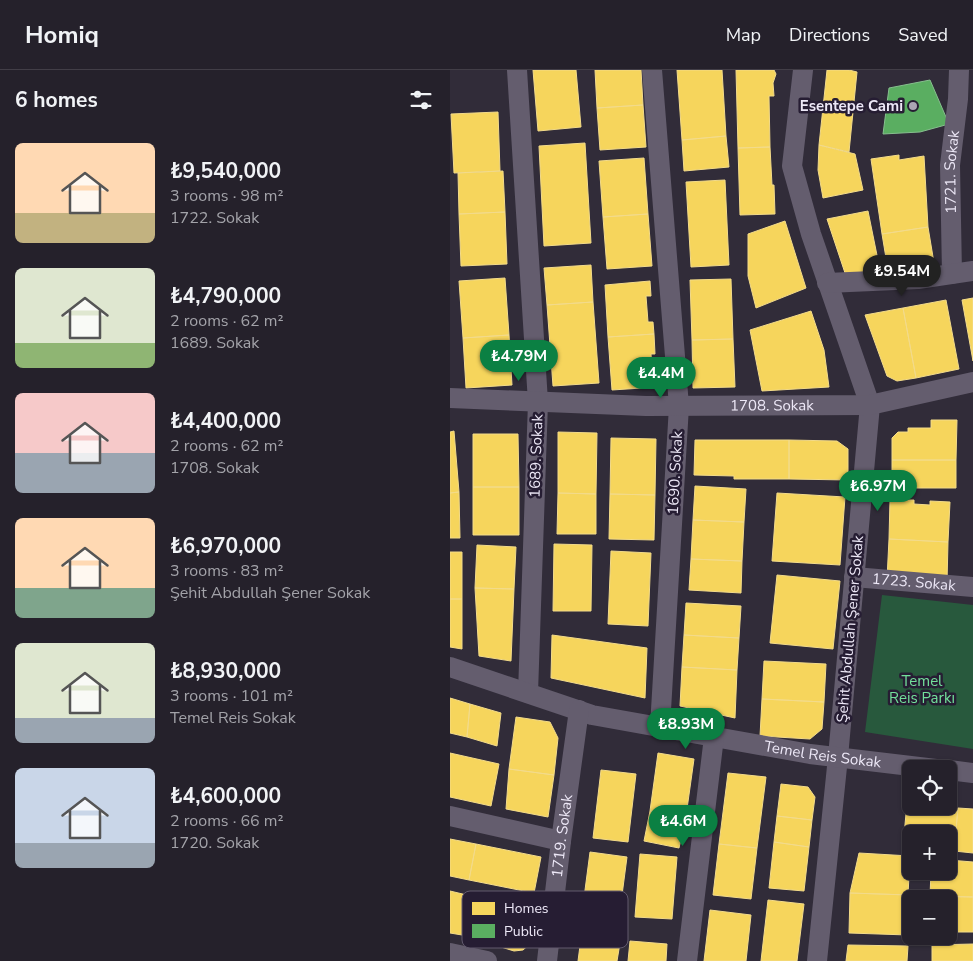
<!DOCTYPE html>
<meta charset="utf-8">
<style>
body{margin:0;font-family:"Nunito Sans",sans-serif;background:#2d2933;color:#f1f3f6;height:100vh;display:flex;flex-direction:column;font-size:19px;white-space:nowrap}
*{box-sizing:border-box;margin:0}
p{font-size:16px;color:#a3a3a9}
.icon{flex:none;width:28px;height:28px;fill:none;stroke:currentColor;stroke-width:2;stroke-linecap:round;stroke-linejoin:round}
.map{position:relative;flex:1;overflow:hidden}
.drawer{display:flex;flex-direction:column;background:#25212b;width:450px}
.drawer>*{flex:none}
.tools{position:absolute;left:452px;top:690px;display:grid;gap:10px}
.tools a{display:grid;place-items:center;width:55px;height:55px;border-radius:8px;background:#25212b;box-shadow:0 1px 4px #0004,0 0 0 1px #423e47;font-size:25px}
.price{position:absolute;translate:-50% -42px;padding:0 11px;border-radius:18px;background:#0b8043;color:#fff;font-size:16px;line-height:32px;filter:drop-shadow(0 1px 2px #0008)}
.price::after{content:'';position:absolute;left:50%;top:30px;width:15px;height:11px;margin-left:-8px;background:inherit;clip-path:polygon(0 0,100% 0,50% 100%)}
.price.selected{background:#222;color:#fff}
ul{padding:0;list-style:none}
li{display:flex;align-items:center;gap:15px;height:125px;padding:0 15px}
li span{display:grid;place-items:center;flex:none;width:140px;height:100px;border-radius:8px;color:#555}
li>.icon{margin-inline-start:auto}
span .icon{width:60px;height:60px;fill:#fffc;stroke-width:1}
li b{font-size:21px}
h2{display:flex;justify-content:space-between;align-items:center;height:60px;padding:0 15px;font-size:21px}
header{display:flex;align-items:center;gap:30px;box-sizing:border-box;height:70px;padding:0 25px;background:#25212b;border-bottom:1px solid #423e47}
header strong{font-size:24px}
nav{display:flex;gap:28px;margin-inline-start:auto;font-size:18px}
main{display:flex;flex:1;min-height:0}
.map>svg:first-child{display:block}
.green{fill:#28593d}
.homes{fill:#f6d55c;stroke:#f3db8a}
.public{fill:#5aae61;stroke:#86bf8e}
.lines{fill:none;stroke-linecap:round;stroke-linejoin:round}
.street{stroke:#645d6e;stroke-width:20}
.poi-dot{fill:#aba6b4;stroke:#261d33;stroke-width:2}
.labels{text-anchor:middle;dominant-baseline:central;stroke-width:5;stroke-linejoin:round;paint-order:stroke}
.poi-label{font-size:15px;font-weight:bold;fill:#ede8f7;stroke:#261d33;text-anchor:end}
.street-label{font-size:15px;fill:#ede8f7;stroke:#261d33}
.park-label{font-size:15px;fill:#73e09b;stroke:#261d33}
.key{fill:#261d33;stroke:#625a6e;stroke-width:1}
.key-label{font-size:14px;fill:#ede8f7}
</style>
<header>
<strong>Homiq</strong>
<nav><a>Map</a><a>Directions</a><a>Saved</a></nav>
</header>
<main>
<section class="drawer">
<h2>6 homes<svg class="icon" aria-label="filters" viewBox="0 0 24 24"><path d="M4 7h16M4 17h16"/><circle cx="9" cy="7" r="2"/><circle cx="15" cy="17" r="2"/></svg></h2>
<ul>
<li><span style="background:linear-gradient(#ffd9b3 70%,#c2b280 0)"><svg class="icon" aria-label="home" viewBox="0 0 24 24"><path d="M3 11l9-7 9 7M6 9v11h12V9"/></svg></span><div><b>₺9,540,000</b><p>3 rooms · 98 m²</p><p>1722. Sokak</p></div></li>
<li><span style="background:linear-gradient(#dfe7d0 75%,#8fb573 0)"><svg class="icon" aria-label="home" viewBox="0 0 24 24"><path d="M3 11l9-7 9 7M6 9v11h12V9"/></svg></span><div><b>₺4,790,000</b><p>2 rooms · 62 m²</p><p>1689. Sokak</p></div></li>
<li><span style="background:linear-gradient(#f6c9c9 60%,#9aa5b1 0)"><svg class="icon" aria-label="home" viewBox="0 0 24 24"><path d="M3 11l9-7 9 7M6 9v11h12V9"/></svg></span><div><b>₺4,400,000</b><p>2 rooms · 62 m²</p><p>1708. Sokak</p></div></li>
<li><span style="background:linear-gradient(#ffd9b3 70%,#7fa58c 0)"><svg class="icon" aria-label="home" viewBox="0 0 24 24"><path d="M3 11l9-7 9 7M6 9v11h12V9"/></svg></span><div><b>₺6,970,000</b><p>3 rooms · 83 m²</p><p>Şehit Abdullah Şener Sokak</p></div></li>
<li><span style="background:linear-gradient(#dfe7d0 75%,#9aa5b1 0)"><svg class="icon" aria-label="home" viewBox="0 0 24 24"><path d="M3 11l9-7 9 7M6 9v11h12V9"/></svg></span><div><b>₺8,930,000</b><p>3 rooms · 101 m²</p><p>Temel Reis Sokak</p></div></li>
<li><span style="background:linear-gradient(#c9d6e8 75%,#9aa5b1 0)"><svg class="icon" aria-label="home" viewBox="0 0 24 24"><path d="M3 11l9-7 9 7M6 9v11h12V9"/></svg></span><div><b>₺4,600,000</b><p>2 rooms · 66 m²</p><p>1720. Sokak</p></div></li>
</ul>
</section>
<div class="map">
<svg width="523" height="891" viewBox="0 0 523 891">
<rect width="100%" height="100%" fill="#312c39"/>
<path class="green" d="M432,525L523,535V679L415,662Z"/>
<path class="homes" d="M83,0H126L131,57L88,61Z
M145,0H191L193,35L147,38Z
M227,0H272L276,66L232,70Z
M286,0H324L326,4L323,13L324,26H319L320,77L288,78Z
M377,0H399L407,2L399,82L369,75Z
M193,35L196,77L150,80L147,38Z
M48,42L50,101L4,103L1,44Z
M276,66L279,97L234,101L232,70Z
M135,73L141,173L94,176L89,76Z
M369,75L405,84L413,120L373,128L368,100Z
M320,77L322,115H324L325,144L290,145L288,78Z
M449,85V90L474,86L478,157L432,164L421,89Z
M194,88L198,144L153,147L149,91Z
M53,101L55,142L9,144L8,103Z
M275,110L279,195L241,197L236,112Z
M418,141L430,200L396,206L377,149Z
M55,142L57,194L11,196L9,144Z
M198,144L202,196L157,199L153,147Z
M335,151L356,218L306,238L298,206V164Z
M478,157L484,193L438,200L432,164Z
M141,195L143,232L97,235L94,198Z
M55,208L59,265L13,268L9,211Z
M281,209L283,269L242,270L240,210Z
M200,211L201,226H196L198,252H203L204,264L158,267L155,215Z
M523,228V291L512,230Z
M496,230L509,299L466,308L453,238Z
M143,232L149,313L103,316L97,235Z
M453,238L466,308L447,311L437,306L415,245Z
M361,241L374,280L379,317L312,321L300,260Z
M204,264L205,284H201L202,300H206L207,317L162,320L158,267Z
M59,265L62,315L16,318L13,268Z
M283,269L285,317L243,318L242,270Z
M481,350H507L506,390H442V368L448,362H458V358H481Z
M4,361L9,422L0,423V362Z
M108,362L147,363L146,424L108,423Z
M23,364H68L69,417H23Z
M161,368L206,369L205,425L160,424Z
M245,370H339V409H284V406L244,405Z
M339,370L387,371L398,379V410L339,409Z
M442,390H506V418H442Z
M245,416L296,419L294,452L243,450Z
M23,417H69V465H23Z
M9,422L10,468H0V423Z
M108,423L146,424V464H107Z
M327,423L395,427L390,495L322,491Z
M160,424L205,425L204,470L159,469Z
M440,430H464V434L480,435V431L500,432L498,472L439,469Z
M243,450L294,452L292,491L241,489Z
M439,469L498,472L497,512L437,509Z
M104,474L142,475L141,541H103Z
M27,475L66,477L64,519L25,518Z
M161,481L201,483L198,556L158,554Z
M0,482H12V529H0Z
M241,489L292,491L291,523L239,520Z
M327,505L390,511L383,579L320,573Z
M25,518L64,519L61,591L29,586Z
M0,529H12V579L0,577Z
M236,533L291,536L289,568L234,565Z
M102,565L197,578L195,628L101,608Z
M234,565L289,568L287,600L232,597Z
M314,591L376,594L374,632L312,629Z
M232,597L287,600L285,648L230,636Z
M0,628L20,634L17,667L0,663Z
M312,629L374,632L372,659L360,669L310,666Z
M20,634L51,643L47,676L17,667Z
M66,647L100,652L108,668L104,705L59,699Z
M0,683L49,694L41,736L0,727Z
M208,683L244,689L236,746L200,741Z
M59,699L104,705L98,747L56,739Z
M151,700L186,704L178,772L143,768Z
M278,703L316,707L307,778L269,774Z
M331,714L358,717L365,727L362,750L327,746Z
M457,733H461V736H495L508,738L504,781L499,780V764H461V777L453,776Z
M508,738L523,739V783L504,781Z
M200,741L236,746L229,778L194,771Z
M327,746L362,750L359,777L324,772Z
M0,769L26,774L19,810L0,806Z
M324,772L359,777L354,821L319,818Z
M26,774L91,787L84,823L19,810Z
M269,774L307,778L301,829L263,825Z
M140,782L177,787L169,848L132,843Z
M409,783L460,786L458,825L400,823Z
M190,784L227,787L222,849L185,847Z
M499,790L523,792V827L480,826L481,801H499Z
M0,821L21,826L12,865L0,863Z
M400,823L460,825L458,865L399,863Z
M21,826L86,840L82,872L73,880L64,881L12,865Z
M480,826L523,827V862H499V829H480Z
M318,830L354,834L347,891H311Z
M260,840L301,845L296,891H254Z
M131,868L170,873L167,891H128Z
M180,871L217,874L216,891H178Z
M523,874V891H482V875Z
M398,875L458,876L457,891H396Z"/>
<path class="public" d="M480,10L499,54L470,62L433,64L439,18Z"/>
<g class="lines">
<g class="street">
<path d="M67,0L88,332L78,623"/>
<path d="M202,0L229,336L210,657"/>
<path d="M353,0L342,96L361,164L420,335L388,687L367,891"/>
<path id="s1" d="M502,204L500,95L508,29L509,0"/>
<path d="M377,213L468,209L523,201"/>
<path id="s2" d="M0,328L196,336L420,335L523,312"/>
<path id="s3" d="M404,507L523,517"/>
<path id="s4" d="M0,597L142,645L360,684L486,699"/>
<path d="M499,700L523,703"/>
<path d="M0,746L111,771"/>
<path d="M0,883L37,891"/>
<path id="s5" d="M97,891L111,771L129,640"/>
<path d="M237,891L264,667"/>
</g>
</g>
<circle class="poi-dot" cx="463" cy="36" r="5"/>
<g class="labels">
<g class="poi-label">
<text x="453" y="36">Esentepe Cami</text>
</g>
<g class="street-label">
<text stroke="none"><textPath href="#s1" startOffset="102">1721. Sokak</textPath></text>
<text stroke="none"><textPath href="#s2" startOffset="322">1708. Sokak</textPath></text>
<text transform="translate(86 386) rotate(-88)">1689. Sokak</text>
<text transform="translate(225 403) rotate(-87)">1690. Sokak</text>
<text stroke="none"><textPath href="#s3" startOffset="60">1723. Sokak</textPath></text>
<text transform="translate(400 559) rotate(-85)">Şehit Abdullah Şener Sokak</text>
<text stroke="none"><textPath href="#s4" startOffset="384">Temel Reis Sokak</textPath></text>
<text stroke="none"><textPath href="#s5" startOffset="126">1719. Sokak</textPath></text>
</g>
<g class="park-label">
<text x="472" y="611">Temel<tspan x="472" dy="17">Reis Parkı</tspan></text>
</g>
</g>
<rect x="12" y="821" width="166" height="57" rx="8" class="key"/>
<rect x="22" y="832" width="23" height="13" fill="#f6d55c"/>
<rect x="22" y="854" width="23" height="14" fill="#5aae61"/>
<g class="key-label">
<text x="54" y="843">Homes</text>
<text x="54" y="866">Public</text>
</g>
</svg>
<div class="tools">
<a><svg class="icon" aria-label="locate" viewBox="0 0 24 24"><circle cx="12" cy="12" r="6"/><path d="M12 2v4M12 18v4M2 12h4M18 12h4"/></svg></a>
<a>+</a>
<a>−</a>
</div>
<b class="price selected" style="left:452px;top:227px">₺9.54M</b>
<b class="price" style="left:69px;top:312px">₺4.79M</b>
<b class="price" style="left:211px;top:329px">₺4.4M</b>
<b class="price" style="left:428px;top:442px">₺6.97M</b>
<b class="price" style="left:236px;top:680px">₺8.93M</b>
<b class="price" style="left:233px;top:777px">₺4.6M</b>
</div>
</main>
